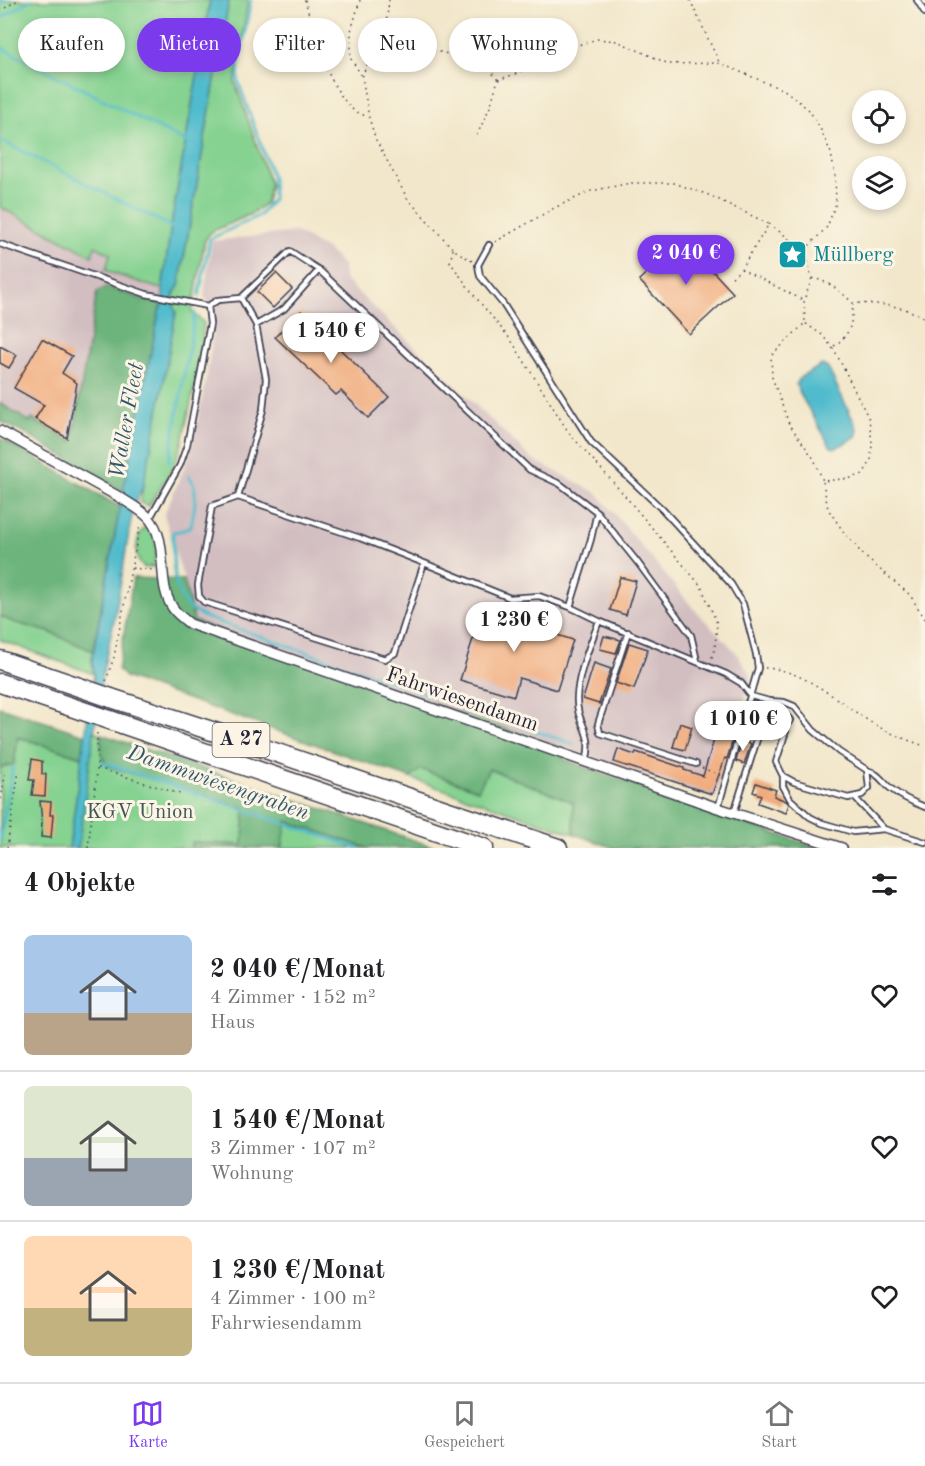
<!DOCTYPE html>
<html lang="de">
<meta charset="utf-8">
<style>
body{margin:0;font-family:"Old Standard TT",serif;background:#f6f6f6;color:#202124;height:100vh;display:flex;flex-direction:column;font-size:22px;white-space:nowrap}
*{box-sizing:border-box;margin:0}
p{font-size:20px;color:#757577}
.icon{flex:none;width:33px;height:33px;fill:none;stroke:currentColor;stroke-width:2;stroke-linecap:round;stroke-linejoin:round}
.map{position:relative;height:848px;overflow:hidden}
.sheet{display:flex;flex-direction:column;background:#fff;flex:1}
.sheet>*{flex:none}
.top-card{position:absolute;left:18px;top:18px;width:600px;height:54px;display:flex;gap:12px}
.buttons{position:absolute;left:852px;top:90px;display:grid;gap:12px}
.buttons a{display:grid;place-items:center;width:54px;height:54px;border-radius:50%;background:#fff;box-shadow:0 3px 9px #0003;font-size:30px}
.price{position:absolute;translate:-50% -51px;padding:0 14px;border-radius:21px;background:#fff;color:#222;font-size:20px;line-height:39px;filter:drop-shadow(0 2px 3px #0008)}
.price::after{content:'';position:absolute;left:50%;top:36px;width:18px;height:14px;margin-left:-9px;background:inherit;clip-path:polygon(0 0,100% 0,50% 100%)}
.price.active{background:#7c3aed;color:#fff}
ul{padding:0;list-style:none}
li{display:flex;align-items:center;gap:18px;height:150px;padding:0 24px}
li+li{border-top:2px solid #e0e0e0}
li span{display:grid;place-items:center;flex:none;width:168px;height:120px;border-radius:9px;color:#555}
li>.icon{margin-inline-start:auto}
span .icon{width:72px;height:72px;fill:#fffc;stroke-width:1}
li b{font-size:26px}
h2{display:flex;justify-content:space-between;align-items:center;height:72px;padding:0 24px;font-size:26px}
.tag{padding:0 21px;border-radius:27px;background:#fff;box-shadow:0 3px 9px #0003;font-size:21px;line-height:54px}
.tag.active{background:#7c3aed;color:#fff}
.tab-bar{display:flex;justify-content:space-around;align-items:center;height:84px;border-top:2px solid #e0e0e0;background:#fff;font-size:16px;color:#757577}
.tab-bar a{display:grid;justify-items:center;gap:3px}
.tab-bar .active{color:#7c3aed}
.map>svg:first-child{display:block}
.industrial{fill:#d2bec1}
.green{fill:#85d291;stroke:#547a66;stroke-width:1.5}
.forest{fill:#6cb47b;stroke:#476b5b;stroke-width:1.5}
.water{fill:#50bbcc;stroke:#396e84;stroke-width:1.5}
.lines{fill:none;stroke-linecap:round;stroke-linejoin:round}
.stream{stroke:#50bbcc;stroke-width:3}
.building{fill:#f0aa7b}
.lane-casing{stroke:#414051;stroke-width:8}
.street-casing{stroke:#414051;stroke-width:12}
.highway-casing{stroke:#414051;stroke-width:21}
.path{stroke:#414051;stroke-width:1.5;stroke-dasharray:1.5 4.5;stroke-linecap:butt}
.lane{stroke:#fff;stroke-width:4.5}
.street{stroke:#fff;stroke-width:9}
.highway{stroke:#fff;stroke-width:18}
.highway-bridge-casing{stroke:#414051;stroke-width:21;stroke-linecap:butt}
.highway-bridge{stroke:#fff;stroke-width:18}
.labels{text-anchor:middle;dominant-baseline:central;stroke-width:6;stroke-linejoin:round;paint-order:stroke}
.shield{fill:#fcf5e5;stroke:#63616e;stroke-width:1.5}
.shield-label{font-size:20px;font-weight:bold;fill:#22223b}
.culture-label{font-size:21px;fill:#0d838f;stroke:#fcf5e5;text-anchor:start}
.street-label{font-size:21px;fill:#22223b;stroke:#fcf5e5}
.park-label{font-size:21px;fill:#405755;stroke:#fcf5e5}
.water-label{font-size:22px;font-style:italic;fill:#32586e;stroke:#fcf5e5}
</style>
<div class="map">
<svg width="925" height="848" viewBox="0 0 925 848">
<rect width="100%" height="100%" fill="#fcf5e5"/>
<filter id="ink" filterUnits="userSpaceOnUse"><feTurbulence type="fractalNoise" baseFrequency=".0167" numOctaves="2"/><feDisplacementMap in="SourceGraphic" scale="12" xChannelSelector="R" yChannelSelector="G"/><feConvolveMatrix kernelMatrix="1 2 1 2 8 2 1 2 1" color-interpolation-filters="sRGB"/></filter>
<filter id="wash" filterUnits="userSpaceOnUse"><feTurbulence type="fractalNoise" baseFrequency=".008" numOctaves="4" result="noise"/><feDisplacementMap in="SourceGraphic" scale="24" xChannelSelector="R" yChannelSelector="G"/><feGaussianBlur stdDeviation="1.35" result="paint"/><feColorMatrix in="noise" values="0 0 0 0 0 0 0 0 0 0 0 0 0 0 0 0 0 1.4 0 .05"/><feComposite in="paint" operator="in"/></filter>
<g filter="url(#wash)">
<rect width="100%" height="100%" fill="#f2e7cb"/>
<path class="industrial" d="M0,207L92,256L95,246L110,254L106,269L112,273L157,288H164L163,303L151,302L107,287L83,386L72,442L33,420L31,422L0,403Z
M296,232L328,250L343,265L344,279L532,459L597,493L694,609L736,652L751,676L715,799L193,621L184,580L164,515L190,454L205,386L216,314L204,296L212,241Z"/>
<path class="green" d="M0,0H210L171,226L163,284L164,288H157L112,273L106,270L110,254L95,246L92,256L0,207Z
M229,0H248L235,82L270,184L266,203L251,214L211,232L205,240L192,312L204,323L201,358L181,447L172,470L149,506L140,503L176,312C171,303 172,294 179,286Z
M147,526C159,535 157,554 154,566L145,568C132,560 135,534 147,526Z
M0,616L13,622L49,632L93,651L92,660L94,674L0,640Z
M93,731L101,734L102,757L108,766L245,808L243,845L192,842L191,848H78Z
M18,737L82,757L69,848H0V768L14,764Z
M420,769L478,790L489,769L573,802L574,834L410,778Z
M286,821L367,848H282Z"/>
<path class="forest" d="M107,287L151,302L163,303L159,312L124,492L29,436L0,421V403L30,422L32,419L72,442L97,292Z
M0,438L120,507L93,651L49,632L13,622L0,616Z
M133,578L184,580L194,621L565,749L563,759L749,825L819,848H614L574,834L573,802L489,769L478,790L421,769L410,778L125,677L118,670Z
M0,707L85,735L82,757L18,737L14,764L0,768Z
M101,734L437,848H367L287,821L282,848H191L192,842L243,845L245,808L108,766L102,757Z"/>
<path class="water" d="M210,0H229L179,286C172,294 171,303 176,312L155,430L143,486L136,502L131,520L116,611L102,676L78,848H69L94,674L92,660L120,507L159,312L163,303V284L171,226Z
M822,365L828,368L858,430L856,437L836,448L831,447L801,396L796,384L801,377Z"/>
<g class="lines">
<path class="stream" d="M0,4L7,0
M0,19L30,0
M0,47L188,143
M0,140L172,227
M199,296L210,239L260,215L273,199L272,176L238,81L239,66L251,0
M169,462L195,313
M189,476C200,490 194,509 191,526L184,530L173,532C173,555 171,588 188,607C192,611 199,614 204,617L573,744
M102,762L358,848
M0,840L13,767"/>
</g>
<g id="blocks">
<path class="building" d="M683,239L733,293L689,334L639,280Z
M276,273L292,289L273,308L257,292Z
M301,311L389,397L368,418L341,391L336,395L275,337Z
M42,339L72,356L62,373L77,383L67,438L35,419L44,405L14,388Z
M0,346L17,355L9,368L0,363Z
M620,577L636,581L626,615L610,610Z
M484,604L538,620L535,628L573,640L557,690L519,678L514,696L460,680Z
M604,636L621,640L616,653L600,649Z
M629,643L648,649L634,689L616,683Z
M594,663L611,669L599,704L583,699Z
M680,723L692,727L685,750L673,747Z
M716,733L733,739L727,759L725,758L712,794L614,762L618,749L635,755L636,752L684,768V770L703,776Z
M742,741L751,744L744,764L736,761Z
M32,759L42,761V774H46L45,796L32,795L34,780H29Z
M756,783L776,790L774,796L786,801L789,804L786,813L758,803L761,795L753,792Z
M40,801L51,802L50,815H53L51,838L41,837L42,823Z"/>
</g>
</g>
<g filter="url(#ink)">
<use href="#blocks" fill-opacity="0" stroke="#414051" stroke-width="1.5"/>
<g class="lines">
<defs>
<path id="lane" d="M917,0L925,13
M0,244L146,294L208,306L210,324L187,445L180,465L150,518
M489,245L478,265L480,276L503,304L591,442L663,510L731,584L743,604L756,654L758,668L718,808
M241,298L256,325L266,379L263,410L238,497L212,506L198,585L199,596L204,602L385,659L395,653L424,563L510,598L539,596L570,607
M208,306L218,300L241,298L290,251L319,270L530,470L560,484L597,512L638,563L691,635L697,661
M256,325L284,309L319,270
M238,497L360,538L424,563
M597,512L591,539L570,607L599,621L726,674L741,683L751,696L769,701L784,702L794,706L813,730L839,752L867,770L869,788L862,795L848,798L794,782L783,776L776,762L786,731
M628,632L598,724L600,733L696,764
M767,709L783,712L790,720L789,722
M586,762C595,731 576,725 577,698C578,672 590,646 599,621
M867,770C878,773 882,781 890,788C901,797 912,802 925,807
M783,776V786L790,799L810,817L822,823L853,832L884,829L925,842
M854,797L884,829
M734,813L769,701"/>
<path id="street" d="M0,431L121,498C130,504 140,509 148,517C172,543 153,586 176,612C180,616 185,620 190,624L718,808L842,848"/>
<path id="highway" d="M0,660L79,687
M0,683L80,710
M111,698L221,734L558,848
M110,720L484,848"/>
</defs>
<use href="#lane" class="lane-casing"/>
<use href="#street" class="street-casing"/>
<use href="#highway" class="highway-casing"/>
<path class="path" d="M305,0C315,36 324,79 351,108C355,112 362,114 367,117
M360,0L351,31V59L362,76
M690,0L719,62
M0,11L18,0
M384,43L389,0
M498,80L518,73L541,57L597,39L617,41L669,64L719,63L786,91L809,110L820,128L831,153L835,176L836,203L827,227L801,254
M769,224L787,237L808,262L812,278L804,300L805,323L771,356L772,377L789,424L814,459L823,481L852,478L863,474L871,461L872,443L869,419L835,351L822,335L805,323
M495,242L554,208L591,191L631,183H674L709,195L769,224L741,269L729,280
M453,249L450,262L473,294L511,340L569,433L620,490L701,586L717,623L715,648L711,660
M472,261L453,249L407,198L376,140L369,118L362,76L370,58L384,44L418,46L485,64L498,80L490,107L477,135
M741,269L803,300
M812,278C829,281 840,291 853,303C882,304 899,304 925,318
M834,346C852,333 851,325 853,304
M823,482L828,509L843,531L864,556L910,595L925,619
M132,568L155,570
M765,668C806,669 844,707 877,726C892,734 909,741 925,746
M106,681L114,657L140,524
M98,768L180,794
M702,768L720,775
M0,805L6,770
M7,848L19,771
M88,848L97,772V730"/>
<use href="#lane" class="lane"/>
<use href="#street" class="street"/>
<use href="#highway" class="highway"/>
<defs>
<path id="highway-bridge" d="M79,687L111,698
M80,710L110,720"/>
</defs>
<use href="#highway-bridge" class="highway-bridge-casing"/>
<use href="#highway-bridge" class="highway-bridge"/>
</g>
</g>
<defs>
<symbol id="sight-square" viewBox="-11 -11 22 22"><rect x="-9" y="-9" width="18" height="18" rx="4" fill="#0f9aa8" stroke="#fcf5e5"/><path d="M0-6L1.8-2.2L6-1.7L2.9 1.2L3.7 5.4L0 3.3L-3.7 5.4L-2.9 1.2L-6-1.7L-1.8-2.2Z" fill="#fff"/></symbol>
</defs>
<g fill-rule="evenodd">
<use href="#sight-square" x="776" y="238" width="33" height="33"/>
</g>
<g class="labels">
<rect class="shield" x="212.5" y="723" width="57" height="34" rx="4.5"/>
<g class="shield-label">
<text x="241" y="740">A 27</text>
</g>
<g class="culture-label">
<text x="813" y="255">Müllberg</text>
</g>
<g class="street-label">
<text transform="translate(462 700) rotate(19)">Fahrwiesendamm</text>
</g>
<g class="park-label">
<text x="140" y="812">KGV Union</text>
</g>
<g class="water-label">
<text transform="translate(127 421) rotate(-80)">Waller Fleet</text>
<text transform="translate(218 783) rotate(19)">Dammwiesengraben</text>
</g>
</g>
</svg>
<div class="buttons">
<a><svg class="icon" aria-label="locate" viewBox="0 0 24 24"><circle cx="12" cy="12" r="6"/><path d="M12 2v4M12 18v4M2 12h4M18 12h4"/></svg></a>
<a><svg class="icon" aria-label="layers" viewBox="0 0 24 24"><path d="M12 4l9 5-9 5-9-5zM3 14l9 5 9-5"/></svg></a>
</div>
<b class="price active" style="left:686px;top:286px">2 040 €</b>
<b class="price" style="left:331px;top:364px">1 540 €</b>
<b class="price" style="left:514px;top:653px">1 230 €</b>
<b class="price" style="left:743px;top:752px">1 010 €</b>
<div class="top-card">
<a class="tag">Kaufen</a>
<a class="tag active">Mieten</a>
<a class="tag">Filter</a>
<a class="tag">Neu</a>
<a class="tag">Wohnung</a>
</div>
</div>
<section class="sheet">
<h2>4 Objekte<svg class="icon" aria-label="filters" viewBox="0 0 24 24"><path d="M4 7h16M4 17h16"/><circle cx="9" cy="7" r="2"/><circle cx="15" cy="17" r="2"/></svg></h2>
<ul>
<li><span style="background:linear-gradient(#a9c7e8 65%,#b9a48a 0)"><svg class="icon" aria-label="home" viewBox="0 0 24 24"><path d="M3 11l9-7 9 7M6 9v11h12V9"/></svg></span><div><b>2 040 €/Monat</b><p>4 Zimmer · 152 m²</p><p>Haus</p></div><svg class="icon" aria-label="heart" viewBox="0 0 24 24"><path d="M12 20l-8-8c-3-5 5-10 8-4 3-6 11-1 8 4z"/></svg></li>
<li><span style="background:linear-gradient(#dfe7d0 60%,#9aa5b1 0)"><svg class="icon" aria-label="home" viewBox="0 0 24 24"><path d="M3 11l9-7 9 7M6 9v11h12V9"/></svg></span><div><b>1 540 €/Monat</b><p>3 Zimmer · 107 m²</p><p>Wohnung</p></div><svg class="icon" aria-label="heart" viewBox="0 0 24 24"><path d="M12 20l-8-8c-3-5 5-10 8-4 3-6 11-1 8 4z"/></svg></li>
<li><span style="background:linear-gradient(#ffd9b3 60%,#c2b280 0)"><svg class="icon" aria-label="home" viewBox="0 0 24 24"><path d="M3 11l9-7 9 7M6 9v11h12V9"/></svg></span><div><b>1 230 €/Monat</b><p>4 Zimmer · 100 m²</p><p>Fahrwiesendamm</p></div><svg class="icon" aria-label="heart" viewBox="0 0 24 24"><path d="M12 20l-8-8c-3-5 5-10 8-4 3-6 11-1 8 4z"/></svg></li>
</ul>
</section>
<nav class="tab-bar">
<a class="active"><svg class="icon" aria-label="map" viewBox="0 0 24 24"><path d="M3 6l6-2 6 2 6-2v14l-6 2-6-2-6 2zM9 4v14M15 6v14"/></svg>Karte</a>
<a><svg class="icon" aria-label="saved" viewBox="0 0 24 24"><path d="M7 4h10v16l-5-4-5 4z"/></svg>Gespeichert</a>
<a><svg class="icon" aria-label="home" viewBox="0 0 24 24"><path d="M3 11l9-7 9 7M6 9v11h12V9"/></svg>Start</a>
</nav>
